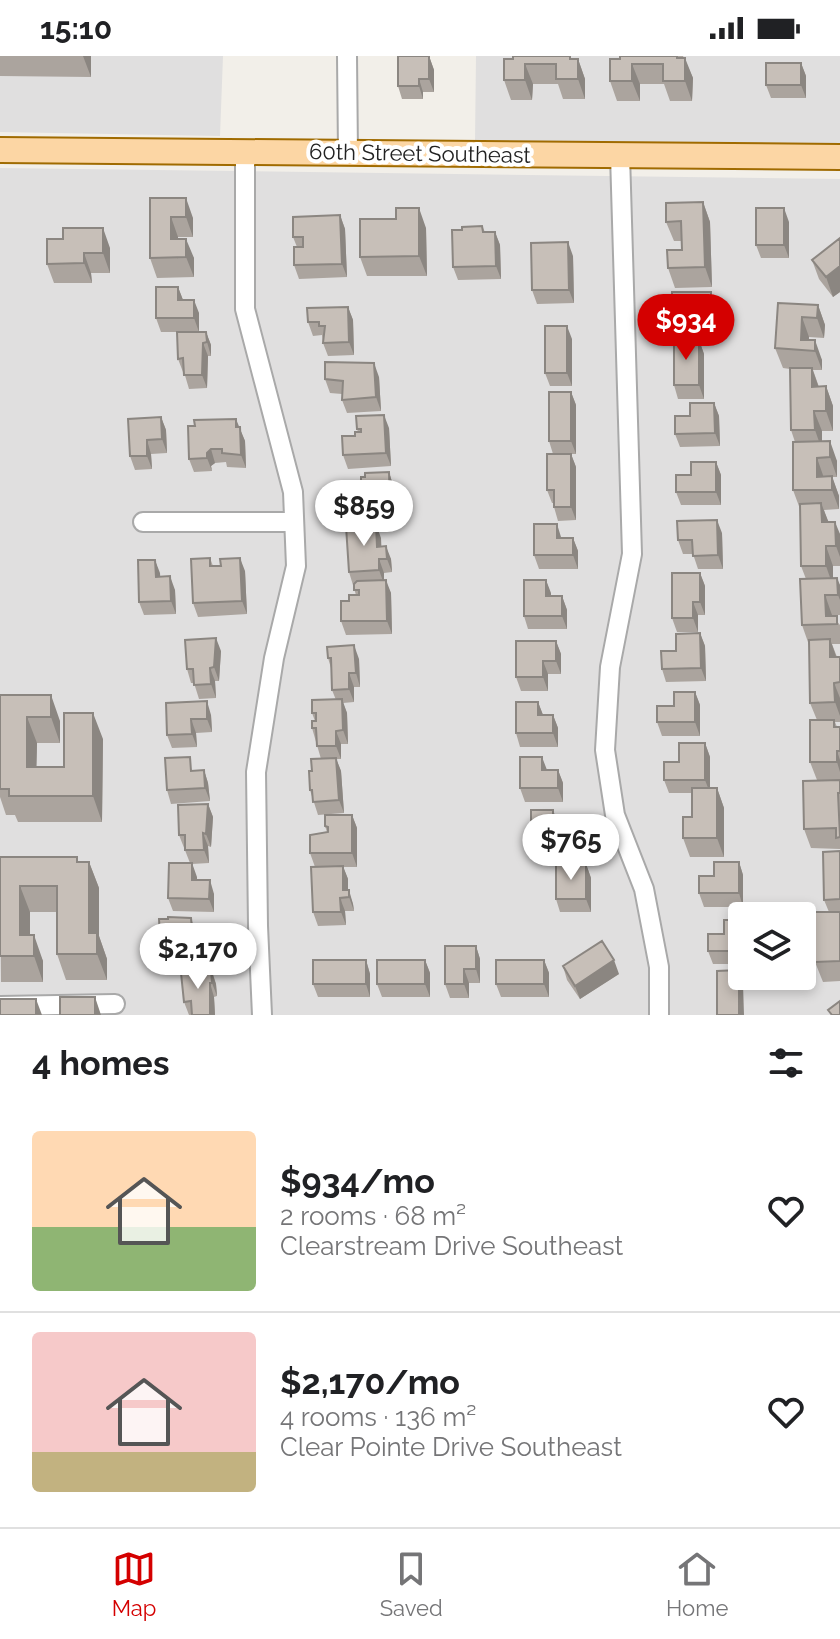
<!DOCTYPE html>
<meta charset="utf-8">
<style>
body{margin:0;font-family:Raleway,sans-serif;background:#f2f2f2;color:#202124;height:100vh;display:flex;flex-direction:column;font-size:30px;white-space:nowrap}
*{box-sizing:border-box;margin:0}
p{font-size:26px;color:#757577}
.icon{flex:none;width:44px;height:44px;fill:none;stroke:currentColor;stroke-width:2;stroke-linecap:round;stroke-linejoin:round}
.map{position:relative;height:959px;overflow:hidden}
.details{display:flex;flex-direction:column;background:#fff;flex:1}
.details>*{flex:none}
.fabs{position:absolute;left:728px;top:846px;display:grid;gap:16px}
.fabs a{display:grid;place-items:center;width:88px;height:88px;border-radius:8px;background:#fff;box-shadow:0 4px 12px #0003;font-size:40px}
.price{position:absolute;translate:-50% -68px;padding:0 18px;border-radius:28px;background:#fff;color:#222;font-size:26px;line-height:52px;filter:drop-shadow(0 2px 4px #0008)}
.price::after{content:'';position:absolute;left:50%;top:48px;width:24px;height:18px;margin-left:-12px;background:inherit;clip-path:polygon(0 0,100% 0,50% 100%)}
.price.selected{background:#d40000;color:#fff}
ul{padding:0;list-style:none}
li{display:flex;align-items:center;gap:24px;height:200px;padding:0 32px}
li+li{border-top:2px solid #e0e0e0}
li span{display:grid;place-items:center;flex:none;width:224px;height:160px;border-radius:8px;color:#555}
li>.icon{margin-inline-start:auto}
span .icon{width:96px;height:96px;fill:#fffc;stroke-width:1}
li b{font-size:34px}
h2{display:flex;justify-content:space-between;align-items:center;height:96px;padding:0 32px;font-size:34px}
.status{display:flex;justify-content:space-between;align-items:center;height:56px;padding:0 40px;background:#fff;direction:ltr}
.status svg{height:22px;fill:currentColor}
.tabs{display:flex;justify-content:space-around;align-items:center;height:112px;border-top:2px solid #e0e0e0;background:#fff;font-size:22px;color:#757577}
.tabs a{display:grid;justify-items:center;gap:4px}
.tabs .selected{color:#d40000}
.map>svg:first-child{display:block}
.residential{fill:#e0dfdf;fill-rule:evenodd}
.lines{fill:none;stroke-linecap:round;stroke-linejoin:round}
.minor-casing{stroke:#a9a9a9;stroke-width:22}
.major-casing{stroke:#a06b00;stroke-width:28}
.minor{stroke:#fff;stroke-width:18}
.major{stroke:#fcd6a4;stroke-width:24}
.wall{fill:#aba49e}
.shaded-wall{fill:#8b8681}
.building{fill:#c7bfb8;stroke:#8b8681;stroke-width:2}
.labels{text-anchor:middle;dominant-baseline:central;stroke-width:8;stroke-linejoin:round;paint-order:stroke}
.street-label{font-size:22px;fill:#222;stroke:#fff}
</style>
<div class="status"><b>15:10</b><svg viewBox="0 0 49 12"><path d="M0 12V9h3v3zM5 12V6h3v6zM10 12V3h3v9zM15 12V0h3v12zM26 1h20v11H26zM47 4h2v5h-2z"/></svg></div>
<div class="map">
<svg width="840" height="959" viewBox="0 0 840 959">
<rect width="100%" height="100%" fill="#f2efe9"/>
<path class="residential" d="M0,0H223L220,80L0,76Z
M476,0H840V88L475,85Z
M0,112L840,123V959H0ZM742,860H802V920H742Z"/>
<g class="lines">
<defs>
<path id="minor" d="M347,0L348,97
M245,96V253L293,436L296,510L274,602L256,716L258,870L262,959
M620,99L632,498L610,611L605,694L615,759L644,833L659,911V959
M143,466H294
M0,950L115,948"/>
<path id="major" d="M0,94L840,101"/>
</defs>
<use href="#minor" class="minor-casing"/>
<use href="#major" class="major-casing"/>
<use href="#minor" class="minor"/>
<use href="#major" class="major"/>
</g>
<path class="wall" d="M0,0H91V21L0,20Z
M429,0L434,14V36H423V43H402L398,30Z
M620,0H683L693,22L692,45H670L664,28H640V45H617L610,25L620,3Z
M504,3H578L585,23V43H563L558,28H533L532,44H511L504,24Z
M801,7L806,20V42H771L766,29Z
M150,142L193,162V181H178V183L194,202V221L157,222L150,202Z
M703,146L710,166L712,231L675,232L668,212L682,194V185H674L666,166Z
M340,159L345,173L347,221L299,223L294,209L297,191L293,181Z
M396,163L426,172L427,220H367L360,201Z
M789,166V202H761L756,189Z
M482,170L485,176H495L500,189L501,223L458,224L453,211L462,174Z
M840,182V236L833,241L819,223L812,204Z
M47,183L110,192V217H91L92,227H54L47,208Z
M573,200L574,247L537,248L532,234Z
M178,231L183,244L199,257V276H161L156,262Z
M778,247L818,249L825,269L824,282L809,281V284L822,304V314H813L819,331L826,330L833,350V375H822V385L837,405V421H832L839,440V453L824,454L828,466L840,478V510H833V522L840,529V559H832L840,569V588H832L837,601H840V666H835L837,671H840V793L811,792L804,773L817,724L810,706L817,664L810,647L809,589L802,569L806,523L801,510L800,453L793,434L795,386L791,374L790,313L783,312L775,292Z
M715,249V279H692L688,268H677L672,254Z
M348,251L353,264L354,299L328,300L323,287L322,279L313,280L308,266Z
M206,276L211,289V300H208L207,332L189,333L184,316H183L178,303Z
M572,283V330H550L545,317Z
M699,284L704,298V343H678L674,329Z
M379,321L381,355L347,357L342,344V338L330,337L325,323Z
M571,336L576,349V398H571L576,411V464L558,465L554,451V447H552L547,434L553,398L549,385Z
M714,347L719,360L720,390L680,391L675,378L690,360Z
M161,361L166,374L167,397L151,398L152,413L135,414L130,400Z
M239,371L245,385L246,412L227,411L226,406L215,407L211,410L212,415L194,416L189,403Z
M389,372L391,410L348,413L343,399L358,376L357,373Z
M716,406L721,419V449H681L676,436L691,419Z
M389,416L393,429L395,463L353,464L348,451L363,434L361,429Z
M722,477L723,513H698L693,498H683L678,484Z
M381,482V490L391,503L392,516L384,517V524L391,537L392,578L346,579L341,565L349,545L356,539L349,516Z
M561,482H573L578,495V513H539L534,499Z
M210,502L213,510L245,515L247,558L198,561L193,547Z
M155,504L160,521L175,534L176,558L144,559L139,546Z
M700,517L705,530V559H698V576H677L672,562Z
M546,524L551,540H562L567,554V573H528L524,560Z
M700,577L705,590L706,625L666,626L662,613L676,595Z
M556,585L561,598V618H548V635H521L516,621Z
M221,595L219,625H215L216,642L199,643L194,627H191L187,613Z
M328,602L359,603L360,631H354V646L343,647L347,657L348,688H341V703H336L341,715L344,757L318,759L310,734L312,715L321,703L312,672L315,665L312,657L336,644L332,634L331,612Z
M695,636L700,649V680H662L657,666L674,650Z
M0,639L60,665V687H37L36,711H64L103,683L102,766H18L15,759H6L0,741Z
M538,646L543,659H553L558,672V691H520L516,677Z
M166,647L211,659L212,676L196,677L197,691L172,692L167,679Z
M705,687L710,701V732H717L724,752V801H690L683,782L692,761V737H669L664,724L679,706Z
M195,714H204L208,727L210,745L171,748L167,734Z
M547,714H558L563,727V746H525L520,732Z
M208,748L213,761L211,791L208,790L209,807L192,808L197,824L214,838V856L173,855L168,842L190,807L179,779Z
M553,754L558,770H570L575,783V803H536L531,789Z
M352,759L357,772V811H343L348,823V834L353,848L354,855H345L346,869L318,870L313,856L315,811L310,797L327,776L325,770Z
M840,795V925L823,926L815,906L829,856L824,844Z
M0,801L89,806L99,832V880L107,903V924H66L57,898V856H30V879L43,905V926H1Z
M739,806L743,819V851H704L699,837L714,820Z
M586,808L591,822V856H560L556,843Z
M191,862L196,877H210L214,890L213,918L216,928L217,940L214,941L215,959H189L184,946L192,916L190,909H172L167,893H165L160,879Z
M742,864V908H713L708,895Z
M476,890L480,903V927H469V942H450L445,928Z
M366,904L370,918V941H318L313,928Z
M425,904L430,917V941H382L377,928Z
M544,904L549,917V941H501L496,928Z
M563,910L619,918L580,943L567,924Z"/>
<path class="shaded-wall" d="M83,0H91V21Z
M429,0L434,14V36L429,23Z
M685,2L693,22L692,45L685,25Z
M578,3L585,23V43L578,23Z
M801,7L806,20V42L801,29Z
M525,8L533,28L532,44L525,24Z
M632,8L640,28V45L632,25Z
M419,23L423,36V43L419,30Z
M186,142L193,162V181L186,161Z
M703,146L710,166L712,231L705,211Z
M419,152L426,172L427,220L419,200Z
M784,152L789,166V202L784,189Z
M340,159L345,173L347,221L342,208Z
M171,161L178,181V203L171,183Z
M103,172L110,192V217L103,197Z
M495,176L500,189L501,223L496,210Z
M186,183L194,202V221L186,201Z
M568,186L573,200L574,247L569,234Z
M84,197L91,217L92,227L84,207Z
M840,210V236L833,241L826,221Z
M178,231L183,244H178Z
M711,236L715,249V279L711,266Z
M194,244L199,257V276L194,262Z
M818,249L825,269L824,282L817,262Z
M348,251L353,264L354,299L349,286Z
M802,261L809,281L808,294L801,284Z
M567,270L572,283V330L567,317Z
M206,276L211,289V300L207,286Z
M699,284L704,298V343L699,329Z
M815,284L822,304V314L815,295Z
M203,287L208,300L207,332L202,319Z
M374,307L379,321L381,355L376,341Z
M812,312L819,332L812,331Z
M826,330L833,350V375L826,355Z
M571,336L576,349V398L571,385Z
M714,347L719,360L720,390L715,377Z
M814,355L822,375V394L815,374Z
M384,359L389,372L391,410L386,397Z
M161,361L166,374L167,397L162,383Z
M236,363L245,385L246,412L241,399L236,371Z
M147,384L151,398L152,413L147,400Z
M830,385L837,405V421L830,401Z
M211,393L215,407L211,410L212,415L207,402V397Z
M571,398L576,411V464L571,451Z
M817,402L824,422L817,421Z
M716,406L721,419V449L716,436Z
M389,416L393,429L395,463L390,449Z
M832,420L839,440V453L832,434Z
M821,447L829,467L822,466Z
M717,464L722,477L723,513L718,499Z
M835,466L840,478V501L836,490Z
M376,468L381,482L382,504L377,491Z
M557,468L561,481L557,482Z
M573,482L578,495V513L573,499Z
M386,490L391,503L392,516L387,503Z
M826,490L833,510V530L826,510Z
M240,502L245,515L247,558L242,545Z
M379,503L384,517V528L379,514Z
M155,504L160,517L161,534L156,521Z
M700,517L705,530V559L700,546Z
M170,520L175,534L176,558L171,545Z
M837,522L840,529V544L838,539Z
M386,524L391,537L392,578L387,565Z
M546,524L551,537V554L546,540Z
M825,539L832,559V568L826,560Z
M562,540L567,554V573L562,560Z
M693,546L698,559V576L693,562Z
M700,577L705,590L706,625L701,612Z
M216,582L221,595L219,625L214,611Z
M830,583L837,603L830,601Z
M556,585L561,598V618L556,605Z
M354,589L359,603L360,631L356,617Z
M543,605L548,618V635L543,621Z
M210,612L215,625L216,642L211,628Z
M349,617L354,631V646L349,633Z
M834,627L840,642V660L835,646Z
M695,636L700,649V680L695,666Z
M51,639L60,665V687L51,661Z
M342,643L347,657L348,688L343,674Z
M207,645L211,659L212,676L207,663Z
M538,646L543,659H538Z
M93,657L103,683L102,766L93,740Z
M553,659L558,672V691L553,677Z
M27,661L37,687L36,737L27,711Z
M191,663L196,677L197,691L192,678Z
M336,675L341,688V703L336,690Z
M705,687L710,701V737L705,724Z
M837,695L840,704V716L837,706Z
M542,701L547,714H542Z
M336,702L341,715L344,757L339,744Z
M204,714L208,727L210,745L205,732Z
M558,714L563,727V746L558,732Z
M717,732L724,752V801L717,782Z
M208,748L213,761L211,791L206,778Z
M553,754L558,768V783L553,770Z
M352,759L357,772V811L352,797Z
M570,770L575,783V803L570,789Z
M203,777L208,790L209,807L204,794Z
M89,806L99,832V880L107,903V924L89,877Z
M739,806L743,819V851L739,837Z
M192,807L197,821V838L192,824Z
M586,808L591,822V856L586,843Z
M343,810L348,823V841L343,834Z
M210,824L214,838V856L209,843Z
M20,830L30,856V900L20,879Z
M349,834L353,848L354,855L349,841Z
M340,842L345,855L346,869L341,856Z
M210,877L214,890L213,918L208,905Z
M34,879L43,905V926L34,900Z
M476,890L480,903V927L476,913Z
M366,904L370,918V941L366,928Z
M425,904L430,917V941L425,928Z
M544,904L549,917V941L544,928Z
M614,904L619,918L580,943L575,930Z
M464,913L469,927V942L464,928Z
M211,914L216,928L217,940L212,927Z
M739,914L743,928L744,959H739Z
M210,927L214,941L215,959H210Z
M95,941L101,959H95Z
M36,943L42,959H36Z"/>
<path class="building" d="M398,0H429V23H419V30H398Z
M513,0H570V3H578V23H556V8H525V24H504V3H513Z
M620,0H677V2H685V25H663V8H632V25H610V3H620Z
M766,7H801V29H766Z
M150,142H186V161H171V183H186V201L150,202Z
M703,146L705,211L668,212L667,194H682L681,165L666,166V147Z
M396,152H419V200L360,201V163H396Z
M756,152H784V189H756Z
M340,159L342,208L294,209V191H303V181H293V161Z
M482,170L483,176H495L496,210L453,211L452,174H462V171Z
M63,172H103V197H84V207L47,208V183H63Z
M840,182V210L826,221L812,204Z
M568,186L569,234H532L531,187Z
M156,231H178V244H194V262H156Z
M672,236H711V266H687V254H672Z
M778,247L818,249L817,262L802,261L801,284H815V295L775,292Z
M348,251L349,286L323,287L325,270H319V266H308L307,252Z
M545,270H567V317H545Z
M177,276H206L207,286L203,287L202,319H184L183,302L178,303Z
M674,284H699V329H674Z
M325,306L374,307L376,341L342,344L343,325L325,323Z
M790,312H812V331L826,330V355H814L815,374H791Z
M549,336H571V385H549Z
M690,347H714L715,377L675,378V360H690Z
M384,359L386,397L343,399L342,380H355V376H361V373H357L356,360Z
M161,361L162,383L147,384V400H130L128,363Z
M236,363V371H240L241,399L222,397V393H211L207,397V402L189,403L188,370H195L194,364Z
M830,385V401L817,402V421L832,420V434H793V386Z
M547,398H571V451H554V434H547Z
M691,406H716V436H676V419H691Z
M389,416L390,449L348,451V434H365V429H361V421H365V417Z
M821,447L822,466H835L836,490H826V510H801L800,448Z
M717,464L718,499L693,500L692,484H678L677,465Z
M376,468L377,491L386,490L387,503H379V514L349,516L346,470Z
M534,468H557V482H573V499H534Z
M210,502V510H221L220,503L240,502L242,545L193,547L191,503Z
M138,504H155L156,521L170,520L171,545L139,546Z
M672,517H700V546H693V562H672Z
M837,522L838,539H825L826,560H837V568L802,569L800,523Z
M386,524L387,565H341V545H349V539H359V534H354V528L357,525Z
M524,524H546V540H562V560H524Z
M700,577L701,612L662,613L661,595H676V578Z
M216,582L214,611L210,612L211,628L194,629L193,613H187L185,584Z
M830,583V601H840V626L834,627L835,646L810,647L809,584Z
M516,585H556V605H543V621H516Z
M354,589L356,617H349V633L332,634L331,602H328L327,591Z
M674,636H695V666H657V650H674Z
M0,639H51V661H27V711H64V657H93V740H9V733H0Z
M342,643L343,674L336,675V690H317L316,672H312V665H316V657H312V644Z
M207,645V663H191L192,678L167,679L166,647Z
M516,646H538V659H553V677H516Z
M810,664H834V671H840V695H837V706H810Z
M679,687H705V724H664V706H679Z
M190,701L191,715L204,714L205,732L167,734L165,702Z
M520,701H542V714H558V732H520Z
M336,702L339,744L313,746L312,734H310L309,715H312L311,703Z
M840,724V737H838L840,781L836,782V772L804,773L803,725Z
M692,732H717V782H683V761H692Z
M208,748L206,778L203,777L204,794H185V779H179L178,749Z
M531,754H553V770H570V789H531Z
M325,759H352V797H310V779L328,776V771L325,770Z
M840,795V843L824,844L823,796Z
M0,801H77V806H89V877H97V898H57V830H20V879H34V900H0Z
M714,806H739V837H699V820H714Z
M169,807H192V824H210L209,843L168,842Z
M556,808H586V843H556Z
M343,810V834H349V841L340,842L341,856H313L311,811Z
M814,856H840V905L815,906Z
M168,861L191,862L192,873L195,872V877H210L208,905L189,906L188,895H167V879H160L159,863H168Z
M724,864H742V895H708V878H724Z
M602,885L614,904L575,930L563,910Z
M445,890H476V913H464V928H445Z
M313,904H366V928H313Z
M377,904H425V928H377Z
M496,904H544V928H496Z
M211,914L212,927H210V959H192L191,945L184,946L181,917Z
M739,914V959H717V915Z
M60,941H95V959H60Z
M0,943H36V959H0Z
M840,945V959H832L828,954Z"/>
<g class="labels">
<g class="street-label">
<text transform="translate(420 97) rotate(1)">60th Street Southeast</text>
</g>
</g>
</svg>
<div class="fabs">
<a><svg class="icon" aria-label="layers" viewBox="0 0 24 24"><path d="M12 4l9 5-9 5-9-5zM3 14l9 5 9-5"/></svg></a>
</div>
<b class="price selected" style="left:686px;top:306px">$934</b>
<b class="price" style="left:364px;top:492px">$859</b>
<b class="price" style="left:571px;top:826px">$765</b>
<b class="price" style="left:198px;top:935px">$2,170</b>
</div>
<section class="details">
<h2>4 homes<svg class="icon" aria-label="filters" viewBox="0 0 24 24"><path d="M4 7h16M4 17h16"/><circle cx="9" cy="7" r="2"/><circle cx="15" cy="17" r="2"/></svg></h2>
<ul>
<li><span style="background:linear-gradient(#ffd9b3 60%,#8fb573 0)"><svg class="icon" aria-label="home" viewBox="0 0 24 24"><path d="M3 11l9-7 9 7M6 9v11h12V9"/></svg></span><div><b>$934/mo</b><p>2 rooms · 68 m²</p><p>Clearstream Drive Southeast</p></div><svg class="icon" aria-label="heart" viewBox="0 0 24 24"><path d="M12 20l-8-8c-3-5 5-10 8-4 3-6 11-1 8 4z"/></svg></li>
<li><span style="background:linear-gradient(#f6c9c9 75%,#c2b280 0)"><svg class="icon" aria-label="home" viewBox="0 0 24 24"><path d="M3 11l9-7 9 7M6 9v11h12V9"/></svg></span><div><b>$2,170/mo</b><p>4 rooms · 136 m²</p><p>Clear Pointe Drive Southeast</p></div><svg class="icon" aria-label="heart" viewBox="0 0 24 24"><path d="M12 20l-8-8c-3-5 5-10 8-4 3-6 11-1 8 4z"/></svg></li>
</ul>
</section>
<nav class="tabs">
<a class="selected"><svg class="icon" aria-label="map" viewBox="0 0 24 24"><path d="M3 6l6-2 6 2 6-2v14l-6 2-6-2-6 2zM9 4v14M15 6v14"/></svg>Map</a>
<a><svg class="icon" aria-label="saved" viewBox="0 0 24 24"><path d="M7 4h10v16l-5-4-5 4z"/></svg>Saved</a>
<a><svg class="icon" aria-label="home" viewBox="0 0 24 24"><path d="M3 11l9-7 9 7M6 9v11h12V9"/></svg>Home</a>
</nav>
